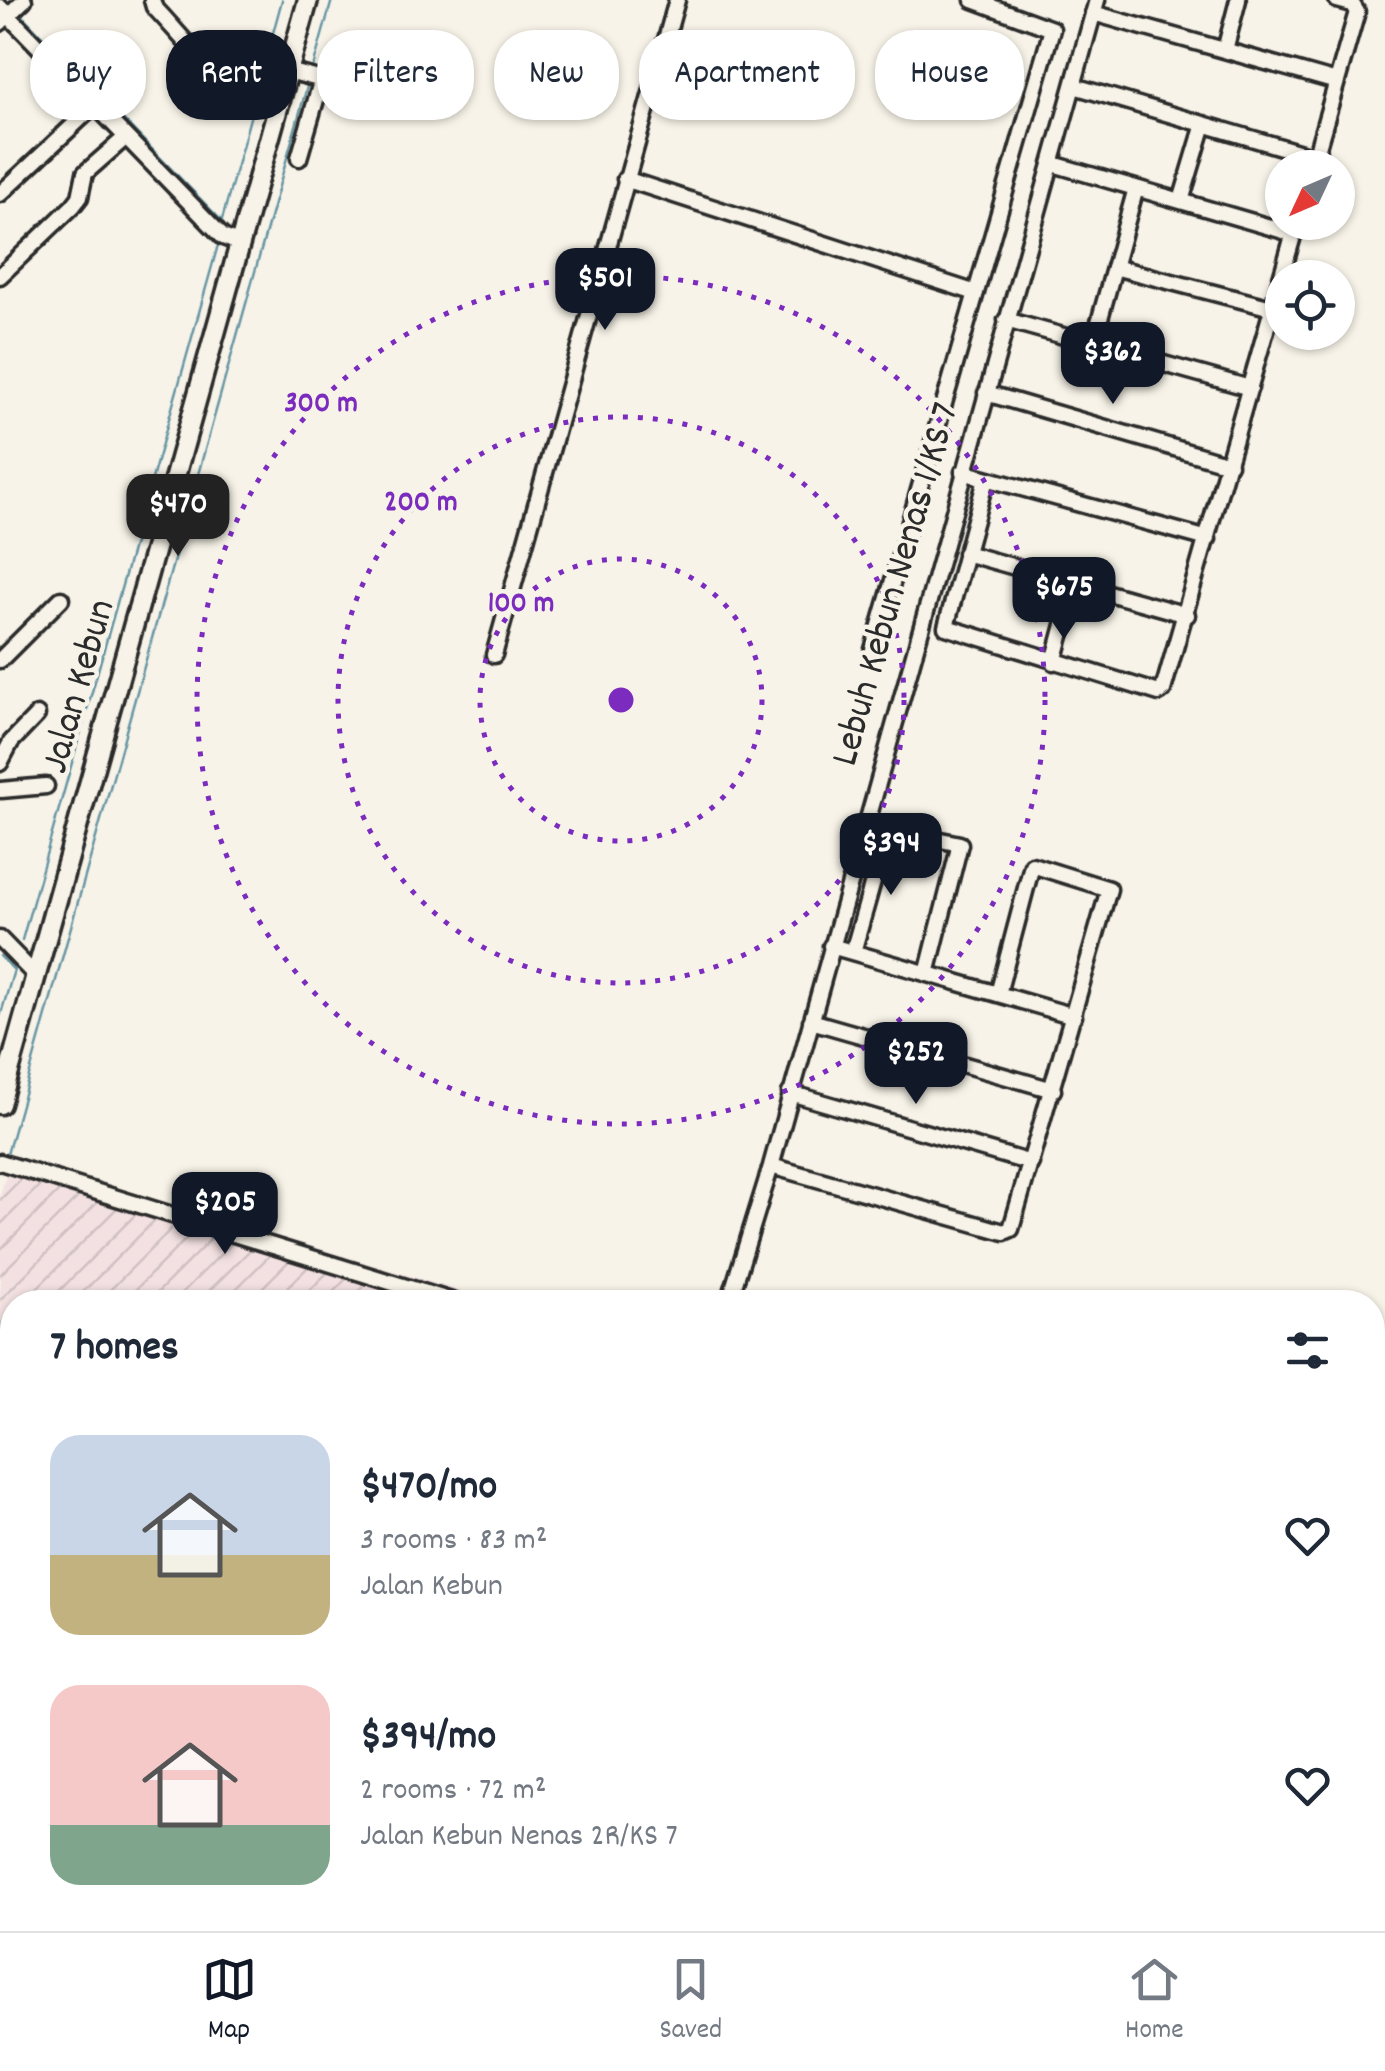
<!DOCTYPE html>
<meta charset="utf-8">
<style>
body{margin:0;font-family:Dekko,sans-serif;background:#f2f2f3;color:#1f2937;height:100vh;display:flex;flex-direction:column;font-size:38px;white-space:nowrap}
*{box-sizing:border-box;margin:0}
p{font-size:32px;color:#747a83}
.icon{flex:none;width:55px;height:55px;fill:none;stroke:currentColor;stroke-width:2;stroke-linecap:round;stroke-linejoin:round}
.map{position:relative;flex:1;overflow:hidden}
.panel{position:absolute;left:0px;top:1290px;width:1385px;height:642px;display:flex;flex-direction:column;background:#fff;border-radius:40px 40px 0 0;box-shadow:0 2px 8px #0004}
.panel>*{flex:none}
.banner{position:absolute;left:30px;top:30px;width:1325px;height:90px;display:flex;gap:20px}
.needle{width:65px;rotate:226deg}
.controls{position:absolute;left:1265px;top:150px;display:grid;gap:20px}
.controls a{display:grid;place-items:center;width:90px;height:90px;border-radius:50%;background:#fff;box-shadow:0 2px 8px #0004;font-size:50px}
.price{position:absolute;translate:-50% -85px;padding:0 22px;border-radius:20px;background:#111827;color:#fff;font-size:32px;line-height:65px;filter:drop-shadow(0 2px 5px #0008)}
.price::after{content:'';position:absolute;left:50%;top:60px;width:30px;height:22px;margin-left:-15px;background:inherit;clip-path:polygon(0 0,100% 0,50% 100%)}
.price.on{background:#222;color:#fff}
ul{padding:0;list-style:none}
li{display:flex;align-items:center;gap:30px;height:250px;padding:0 50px}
li span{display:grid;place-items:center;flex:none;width:280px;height:200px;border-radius:30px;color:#555}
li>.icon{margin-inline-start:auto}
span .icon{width:120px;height:120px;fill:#fffc;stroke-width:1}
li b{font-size:42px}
h2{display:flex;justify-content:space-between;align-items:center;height:120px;padding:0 50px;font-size:42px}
.chip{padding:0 35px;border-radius:40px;background:#fff;box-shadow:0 2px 8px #0004;font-size:35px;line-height:90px}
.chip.on{background:#111827;color:#fff}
.tabs{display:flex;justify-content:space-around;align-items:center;height:140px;border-top:2px solid #e0e1e3;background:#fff;font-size:28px;color:#747a83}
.tabs a{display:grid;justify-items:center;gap:5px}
.tabs .on{color:#111827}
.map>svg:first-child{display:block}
.built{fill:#f3e1e2}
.industrial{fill:url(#industrial-furrows)}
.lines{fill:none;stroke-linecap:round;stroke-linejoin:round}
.stream{stroke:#6996a4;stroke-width:2.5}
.minor-casing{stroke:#2b2b2b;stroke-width:21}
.major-casing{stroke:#2b2b2b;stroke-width:25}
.minor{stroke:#f7f3e8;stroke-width:14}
.major{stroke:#f7f3e8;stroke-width:18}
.ring{fill:none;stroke:#7b2cbf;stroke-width:5;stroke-dasharray:5 10}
.labels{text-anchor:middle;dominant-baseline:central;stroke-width:9;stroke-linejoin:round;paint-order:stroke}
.street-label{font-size:40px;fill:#2b2b2b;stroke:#f7f3e8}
.centre{fill:#7b2cbf;stroke:#f7f3e8;stroke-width:5}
.ring-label{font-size:30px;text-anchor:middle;font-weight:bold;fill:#7b2cbf;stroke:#f7f3e8;stroke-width:9;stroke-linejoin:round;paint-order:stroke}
</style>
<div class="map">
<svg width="1385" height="1931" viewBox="0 0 1385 1931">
<defs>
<pattern id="industrial-furrows" width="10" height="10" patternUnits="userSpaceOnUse" patternTransform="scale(2.5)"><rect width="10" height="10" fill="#f3e1e2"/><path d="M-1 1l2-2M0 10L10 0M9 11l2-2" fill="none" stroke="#d0c1c2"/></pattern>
</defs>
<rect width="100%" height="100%" fill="#f7f3e8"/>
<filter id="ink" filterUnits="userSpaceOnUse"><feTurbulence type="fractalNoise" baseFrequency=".01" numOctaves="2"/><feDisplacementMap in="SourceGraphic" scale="20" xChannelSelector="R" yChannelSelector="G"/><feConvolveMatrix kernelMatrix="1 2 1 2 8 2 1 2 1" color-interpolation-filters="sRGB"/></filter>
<g filter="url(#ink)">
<path class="built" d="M473,1920H698L672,1931H447Z"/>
<path class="industrial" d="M11,1157L497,1302H12V1920H389L387,1931H0V1196Z
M1373,1388H1385V1475L1373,1456Z
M1385,1514V1640L1373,1645V1520Z
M1385,1712V1901L1373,1907V1718Z
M899,1920H1343L1319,1931H874Z"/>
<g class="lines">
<path class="stream" d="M19,12L222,221
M312,71L332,0
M256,95L282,0
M222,220L253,107
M22,940L218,245
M0,956L14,970L0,1017
M6,1158L308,83
M1372,1653L1385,1648"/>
<defs>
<path id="minor" d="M152,0L154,7C189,43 226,98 277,109
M0,7L223,237L241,244
M1093,13L1337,82
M0,23L24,0
M1225,50L1238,0
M288,71L315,78
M1074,86L1315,157
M299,158L322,79
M1053,164L1294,234
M1312,168L1357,12L1352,4L1337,0
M625,179L976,293
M0,194L95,105
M1181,201L1204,124
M1114,267L1272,308
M0,276L73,206L80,197L85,173L126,137
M1006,320L1250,388
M1093,344L1136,188
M986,393L1229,464
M963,472L1208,539
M986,479L946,627L1159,693L1163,690L1297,222
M965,553L1187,615
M872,653L1052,29L973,0
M494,655L677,0
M0,660L61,599
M1054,662L1075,584
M0,763L11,742L37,715
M1,790L46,786
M0,939L36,976
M831,946L1074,1016
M853,952L888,829L960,844L927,974
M811,1021L1053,1090
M790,1093L1031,1163
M0,1162L455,1302
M771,1166L1004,1232L1011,1229L1109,889L1032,865L998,994
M729,1302L771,1166L1097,0
M1372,1699L1385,1693
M713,1920L719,1931
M815,1931L839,1920"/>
<path id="major" d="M0,1104L308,0"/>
</defs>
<use href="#minor" class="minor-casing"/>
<use href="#major" class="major-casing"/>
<use href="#minor" class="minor"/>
<use href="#major" class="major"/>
</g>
</g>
<g class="ring">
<circle cx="621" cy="700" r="141"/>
<circle cx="621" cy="700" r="283"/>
<circle cx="621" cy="700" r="424"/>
</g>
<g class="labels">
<g class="street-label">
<text transform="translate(898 585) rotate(-74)">Lebuh Kebun Nenas 1/KS 7</text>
<text transform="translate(81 687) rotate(-74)">Jalan Kebun</text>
</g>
</g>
<circle cx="621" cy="700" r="15" class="centre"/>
<g class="ring-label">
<text x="321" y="411">300 m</text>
<text x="421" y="510">200 m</text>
<text x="521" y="611">100 m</text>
</g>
</svg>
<div class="controls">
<a><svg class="needle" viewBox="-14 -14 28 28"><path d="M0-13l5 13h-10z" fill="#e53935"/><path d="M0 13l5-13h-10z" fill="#747a83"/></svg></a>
<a><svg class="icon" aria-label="locate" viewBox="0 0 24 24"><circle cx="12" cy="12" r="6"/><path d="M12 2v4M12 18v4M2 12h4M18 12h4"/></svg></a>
</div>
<b class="price" style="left:605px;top:333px">$501</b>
<b class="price" style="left:1113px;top:407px">$362</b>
<b class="price on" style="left:178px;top:559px">$470</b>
<b class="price" style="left:1064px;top:642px">$675</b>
<b class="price" style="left:891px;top:898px">$394</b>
<b class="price" style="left:916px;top:1107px">$252</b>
<b class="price" style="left:225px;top:1257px">$205</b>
<div class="banner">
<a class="chip">Buy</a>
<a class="chip on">Rent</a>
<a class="chip">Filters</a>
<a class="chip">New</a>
<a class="chip">Apartment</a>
<a class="chip">House</a>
</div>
<section class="panel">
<h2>7 homes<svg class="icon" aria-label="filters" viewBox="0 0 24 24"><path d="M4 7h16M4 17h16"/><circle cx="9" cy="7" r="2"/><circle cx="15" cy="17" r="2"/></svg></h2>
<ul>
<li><span style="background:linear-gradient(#c9d6e8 60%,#c2b280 0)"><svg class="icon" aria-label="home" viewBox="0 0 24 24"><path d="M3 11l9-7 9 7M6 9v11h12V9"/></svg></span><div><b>$470/mo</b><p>3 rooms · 83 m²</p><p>Jalan Kebun</p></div><svg class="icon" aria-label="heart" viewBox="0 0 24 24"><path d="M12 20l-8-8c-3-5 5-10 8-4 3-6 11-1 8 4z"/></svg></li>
<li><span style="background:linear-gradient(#f6c9c9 70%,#7fa58c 0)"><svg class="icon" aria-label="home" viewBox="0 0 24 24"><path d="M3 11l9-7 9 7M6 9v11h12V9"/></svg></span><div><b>$394/mo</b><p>2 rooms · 72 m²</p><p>Jalan Kebun Nenas 2R/KS 7</p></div><svg class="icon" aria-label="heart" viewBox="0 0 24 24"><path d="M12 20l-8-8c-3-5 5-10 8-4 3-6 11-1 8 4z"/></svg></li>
</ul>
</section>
</div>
<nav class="tabs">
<a class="on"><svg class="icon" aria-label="map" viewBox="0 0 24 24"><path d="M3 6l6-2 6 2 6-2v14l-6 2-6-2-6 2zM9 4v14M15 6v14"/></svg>Map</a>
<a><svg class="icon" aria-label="saved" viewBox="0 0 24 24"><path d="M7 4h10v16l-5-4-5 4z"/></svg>Saved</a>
<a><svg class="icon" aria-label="home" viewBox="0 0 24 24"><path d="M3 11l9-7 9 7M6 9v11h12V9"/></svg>Home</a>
</nav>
